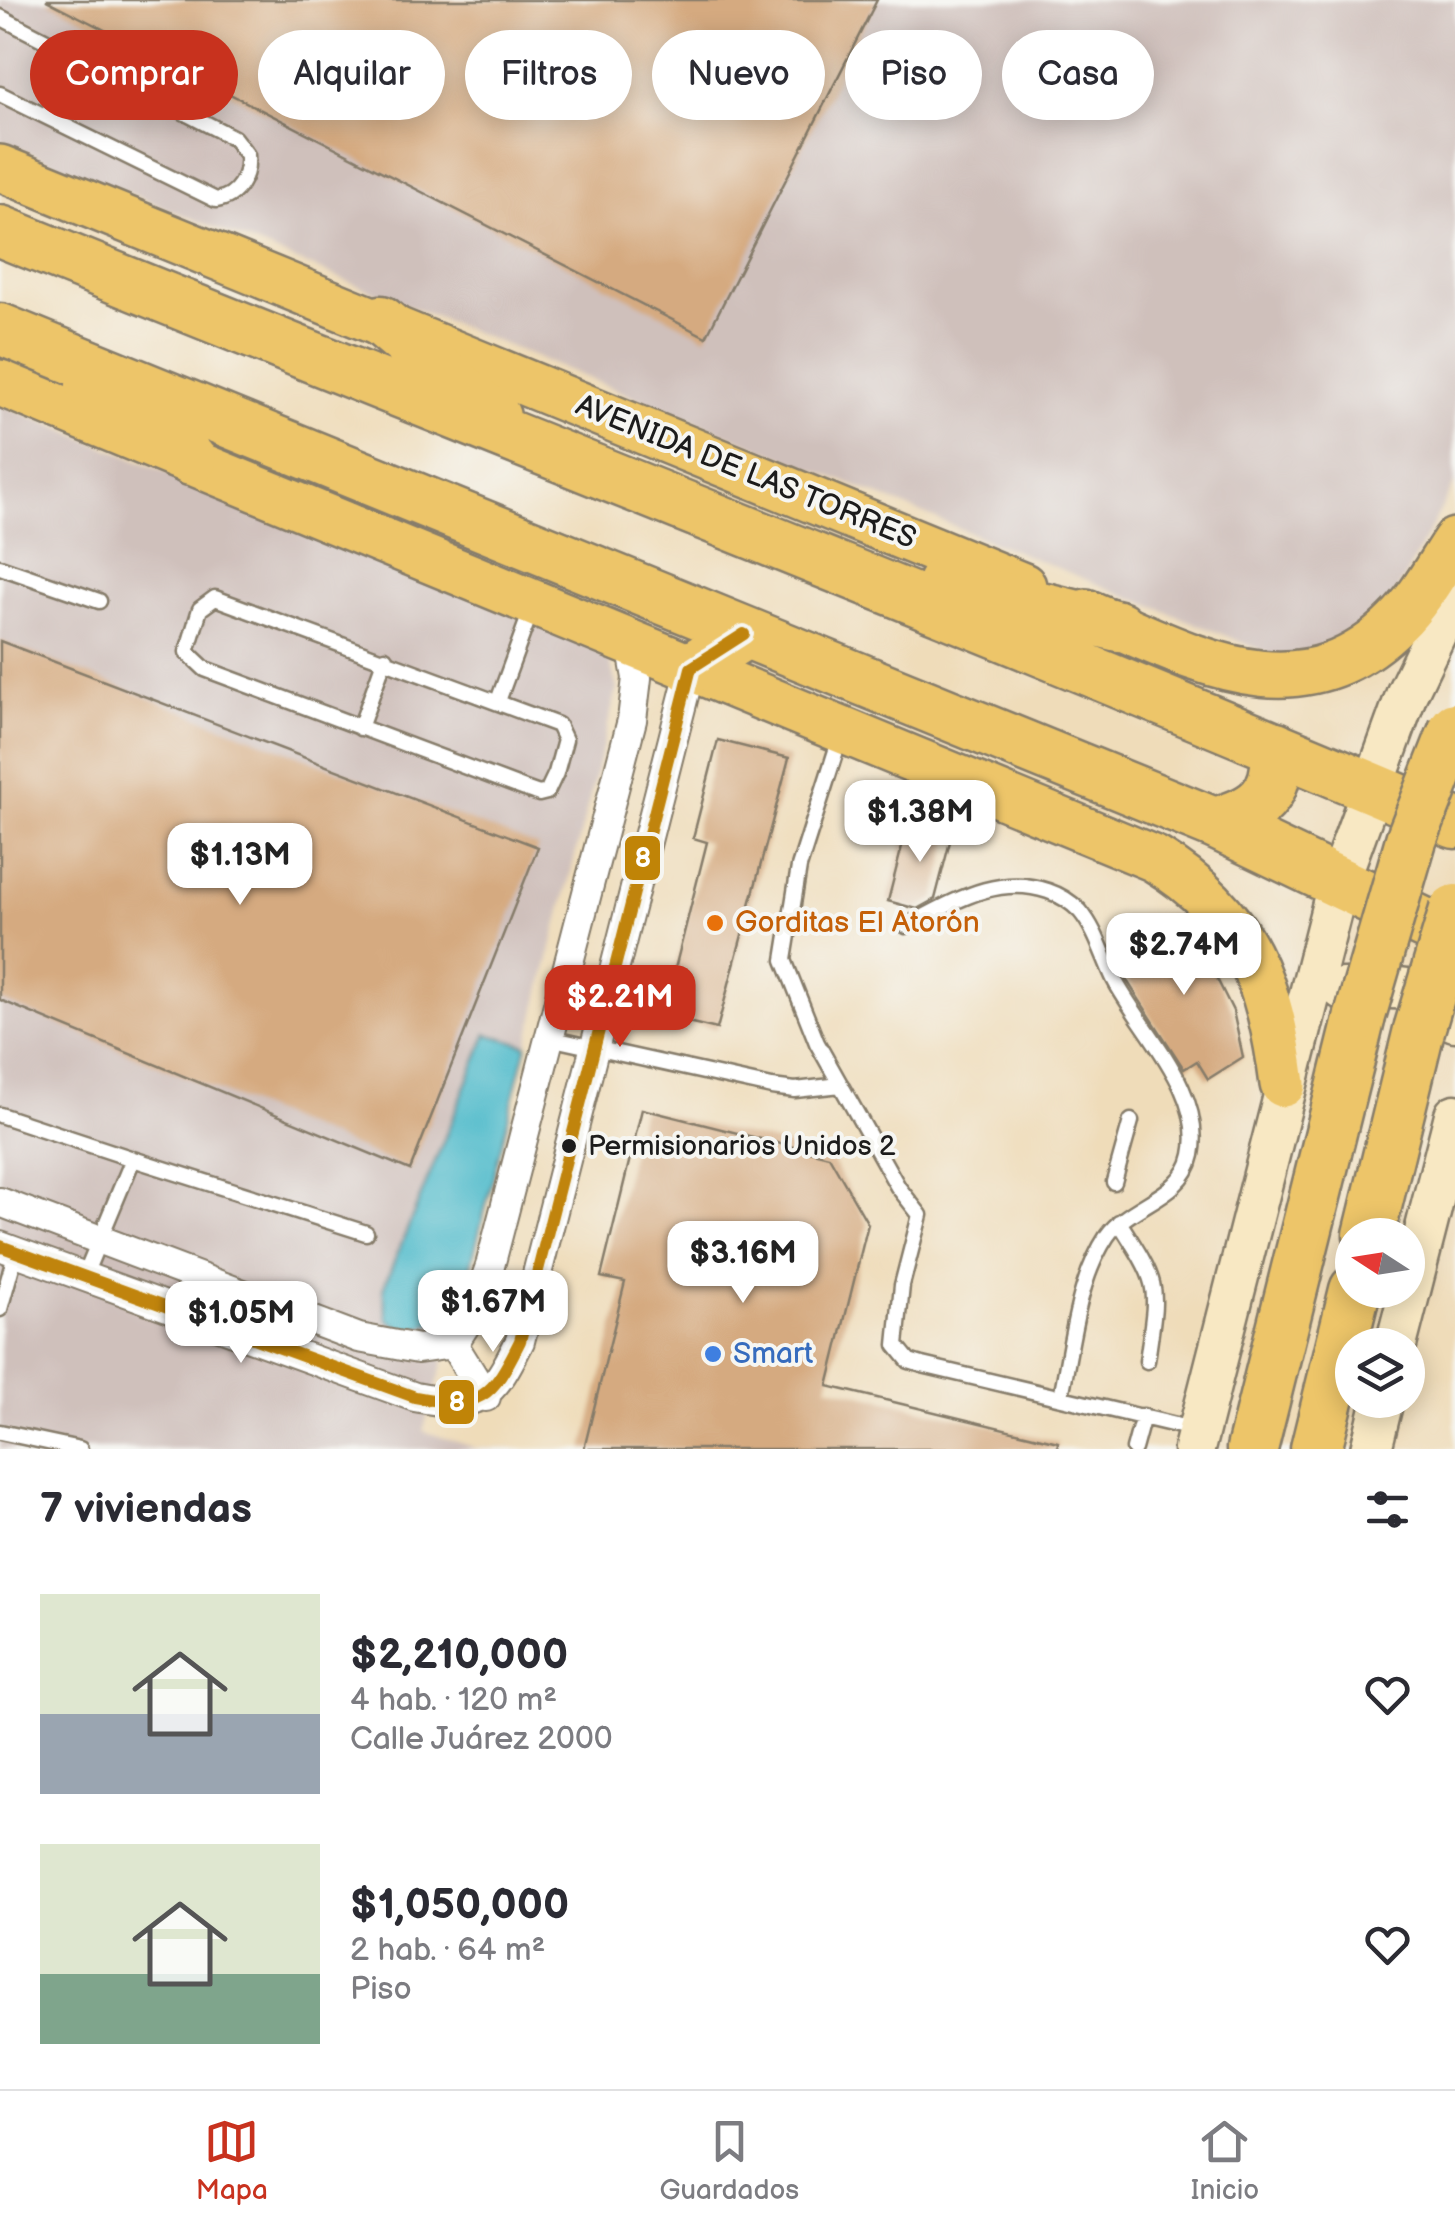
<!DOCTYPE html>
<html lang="es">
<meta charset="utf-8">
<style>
body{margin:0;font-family:"Balsamiq Sans",sans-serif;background:#f7f7f7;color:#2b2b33;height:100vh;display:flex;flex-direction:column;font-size:38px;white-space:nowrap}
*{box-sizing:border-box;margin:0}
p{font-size:32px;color:#7c7c81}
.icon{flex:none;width:55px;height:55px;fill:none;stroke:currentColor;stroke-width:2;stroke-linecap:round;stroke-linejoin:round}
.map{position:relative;height:1449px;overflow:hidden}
.drawer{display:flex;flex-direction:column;background:#fff;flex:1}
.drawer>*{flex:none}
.banner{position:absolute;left:30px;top:30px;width:1395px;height:90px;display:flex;gap:20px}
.needle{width:65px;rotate:282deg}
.controls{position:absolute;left:1335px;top:1218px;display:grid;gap:20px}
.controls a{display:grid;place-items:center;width:90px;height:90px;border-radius:50%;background:#fff;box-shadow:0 5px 25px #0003;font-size:50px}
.price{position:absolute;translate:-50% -85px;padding:0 22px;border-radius:20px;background:#fff;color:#222;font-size:32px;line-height:65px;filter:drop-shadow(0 2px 5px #0008)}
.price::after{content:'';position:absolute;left:50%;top:60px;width:30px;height:22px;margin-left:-15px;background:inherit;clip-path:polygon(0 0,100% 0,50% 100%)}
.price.selected{background:#c8321e;color:#fff}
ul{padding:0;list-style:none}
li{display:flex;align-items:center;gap:30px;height:250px;padding:0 40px}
li span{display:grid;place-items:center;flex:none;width:280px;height:200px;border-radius:0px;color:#555}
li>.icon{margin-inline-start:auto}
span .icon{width:120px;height:120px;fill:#fffc;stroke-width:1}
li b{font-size:42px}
h2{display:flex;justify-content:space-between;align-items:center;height:120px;padding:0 40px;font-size:42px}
.pill{padding:0 35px;border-radius:45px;background:#fff;box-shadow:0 5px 25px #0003;font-size:35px;line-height:90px}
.pill.selected{background:#c8321e;color:#fff}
.menu{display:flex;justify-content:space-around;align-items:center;height:140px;border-top:2px solid #e1e1e2;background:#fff;font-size:28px;color:#7c7c81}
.menu a{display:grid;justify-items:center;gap:5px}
.menu .selected{color:#c8321e}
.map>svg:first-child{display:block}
.industrial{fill:#cfc0bb}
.water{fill:#4ebaca;stroke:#356b73;stroke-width:2.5}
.building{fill:#d5aa80}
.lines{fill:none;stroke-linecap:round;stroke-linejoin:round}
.lane-casing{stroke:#867c6a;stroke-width:19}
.street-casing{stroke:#867c6a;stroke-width:32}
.secondary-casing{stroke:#867c6a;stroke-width:45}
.primary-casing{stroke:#867c6a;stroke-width:50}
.highway-casing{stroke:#867c6a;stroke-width:55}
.lane{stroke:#fff;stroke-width:14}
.street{stroke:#fff;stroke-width:28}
.secondary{stroke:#f8e8c3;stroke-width:40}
.primary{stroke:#edc569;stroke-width:45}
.highway{stroke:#edc569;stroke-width:50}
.highway-bridge-casing{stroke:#867c6a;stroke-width:55;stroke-linecap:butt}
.highway-bridge{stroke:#edc569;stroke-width:50}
.bus-1-casing{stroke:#f6f6f2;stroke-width:20}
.bus-1{stroke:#c08407;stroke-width:12}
.food-dot{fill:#e8710a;stroke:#f6f6f2;stroke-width:4}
.bus-dot{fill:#1c1c1c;stroke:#f6f6f2;stroke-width:4}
.shop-dot{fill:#3f7fe0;stroke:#f6f6f2;stroke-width:4}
.labels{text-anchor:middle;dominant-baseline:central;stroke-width:8;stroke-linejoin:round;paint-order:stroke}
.bus-label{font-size:28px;fill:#1c1c1c;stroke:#f6f6f2;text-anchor:start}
.street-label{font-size:30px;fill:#1c1c1c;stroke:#f6f6f2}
.food-label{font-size:30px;fill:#c56008;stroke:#f6f6f2;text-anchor:start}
.shop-label{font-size:30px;fill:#366cbe;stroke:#f6f6f2;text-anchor:start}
.line-badge{stroke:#f6f6f2;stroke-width:4}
.badge-label{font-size:28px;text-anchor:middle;font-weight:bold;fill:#fff}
</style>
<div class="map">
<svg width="1455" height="1449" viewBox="0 0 1455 1449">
<rect width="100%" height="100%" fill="#f6f6f2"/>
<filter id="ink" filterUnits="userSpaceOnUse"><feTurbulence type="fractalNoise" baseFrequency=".01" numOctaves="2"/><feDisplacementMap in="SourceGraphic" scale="20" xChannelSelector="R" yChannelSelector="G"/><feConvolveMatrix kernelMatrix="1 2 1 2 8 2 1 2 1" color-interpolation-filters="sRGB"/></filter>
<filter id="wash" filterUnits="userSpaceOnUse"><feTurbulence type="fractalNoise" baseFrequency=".0048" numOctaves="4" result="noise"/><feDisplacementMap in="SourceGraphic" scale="40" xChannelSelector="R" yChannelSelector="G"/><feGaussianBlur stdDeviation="2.25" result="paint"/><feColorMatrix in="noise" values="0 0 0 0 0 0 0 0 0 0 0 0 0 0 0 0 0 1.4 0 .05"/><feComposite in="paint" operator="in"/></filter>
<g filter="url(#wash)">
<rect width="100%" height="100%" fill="#efdcb9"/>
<path class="industrial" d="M0,0H1455V483L1395,595L1332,647L1283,659L0,141Z
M0,404L608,653L617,689L466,1288L423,1431L476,1448L526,1449H0Z"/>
<path class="water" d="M487,1034L527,1045L462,1301L434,1322L408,1333L387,1319L383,1289Z"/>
<g id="blocks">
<path class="building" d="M46,0H877L706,337Z
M0,641L538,847L410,1170L0,1000Z
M718,740L789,758L717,1029L663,1016L707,842L693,838Z
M909,819L953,830L935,899L917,909L888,901Z
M1169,915L1203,951L1233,1011L1243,1057L1208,1079L1197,1061L1184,1069L1124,976L1140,965L1125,943Z
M642,1109L829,1156L868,1224L828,1386L1058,1442L1057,1449H584L625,1282L601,1277Z"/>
</g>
</g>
<g filter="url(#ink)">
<use href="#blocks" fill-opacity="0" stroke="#867c6a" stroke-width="2.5"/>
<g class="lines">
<defs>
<path id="lane" d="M0,17L234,138L247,155C249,176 238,197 216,200L0,94
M0,567L99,601
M215,598L558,725L565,740L556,773L547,792L539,794L525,789L205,669L187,652L200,609Z
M498,701L532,608
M360,728L385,658
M841,735L799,867L784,960L817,1043L898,1187L920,1215L902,1285L896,1345L909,1361L922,1365L1197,1430
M906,926C951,904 996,873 1048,891C1060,895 1071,902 1080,911C1096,930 1103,956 1114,979C1141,1031 1205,1091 1192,1155C1183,1198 1130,1203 1107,1236C1077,1281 1072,1344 1061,1396
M549,1038L772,1087L795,1090L841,1085
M0,1115L133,1159L84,1277
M133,1159L366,1233
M1114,1182L1131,1121
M1119,1222C1161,1288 1158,1283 1147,1361
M0,1309L16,1252
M0,1432L80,1449
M1134,1449L1143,1416"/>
<path id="street" d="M0,1202L359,1338L418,1349L453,1344
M0,1246L415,1397C481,1410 491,1399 520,1341L691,668
M453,1344L474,1312L490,1266L632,720L637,678L631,644
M453,1344L486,1397"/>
<path id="secondary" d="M1342,989C1378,988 1438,979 1455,1021
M1396,1345L1455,1115
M1194,1449L1339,880L1407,693L1455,593
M1371,1449L1383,1400"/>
<path id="primary" d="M0,168L1023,586
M0,383L1155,859C1246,914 1270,983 1283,1084
M1086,612C1193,657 1299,721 1397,622C1420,600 1437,568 1455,541"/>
<path id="highway" d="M0,231C485,428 973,618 1455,823
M381,321L495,417
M0,329L1214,823L1455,938
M91,385L191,460
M943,583L1118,626
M691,668L744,634
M1214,823C1257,812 1280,796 1276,747
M1369,1235L1419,1030
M1252,1449L1360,1016
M1316,1449L1355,1290"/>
</defs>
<use href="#lane" class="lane-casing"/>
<use href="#street" class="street-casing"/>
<use href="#secondary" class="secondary-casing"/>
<use href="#primary" class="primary-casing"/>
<use href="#highway" class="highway-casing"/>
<use href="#lane" class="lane"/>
<use href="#street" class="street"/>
<use href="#secondary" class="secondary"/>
<use href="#primary" class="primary"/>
<use href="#highway" class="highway"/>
<defs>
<path id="highway-bridge" d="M1360,1016L1411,840L1455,728
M1419,1030L1455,910"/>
</defs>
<use href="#highway-bridge" class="highway-bridge-casing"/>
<use href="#highway-bridge" class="highway-bridge"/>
<defs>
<path id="bus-1" d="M0,1246L415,1397C481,1410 491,1399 520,1341L691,668L744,634"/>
</defs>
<use href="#bus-1" class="bus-1-casing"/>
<use href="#bus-1" class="bus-1"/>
</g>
</g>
<circle class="food-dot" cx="715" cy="923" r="10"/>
<circle class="bus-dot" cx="569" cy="1146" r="9"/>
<circle class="shop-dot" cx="713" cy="1354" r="10"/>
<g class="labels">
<g class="bus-label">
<text x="588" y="1146">Permisionarios Unidos 2</text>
</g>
<g class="street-label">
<text transform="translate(746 472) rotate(22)">AVENIDA DE LAS TORRES</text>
</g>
<g class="food-label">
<text x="735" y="923">Gorditas El Atorón</text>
</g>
<g class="shop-label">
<text x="733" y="1354">Smart</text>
</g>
</g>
<g class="line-badge">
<rect x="623" y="834" width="39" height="48" rx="10" fill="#c08407"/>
<rect x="437" y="1378" width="39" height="48" rx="10" fill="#c08407"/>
</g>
<g class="badge-label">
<text x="643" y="867">8</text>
<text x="457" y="1411">8</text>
</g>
</svg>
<div class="controls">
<a><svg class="needle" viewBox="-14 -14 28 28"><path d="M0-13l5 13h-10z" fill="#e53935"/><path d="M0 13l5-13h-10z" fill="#7c7c81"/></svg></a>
<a><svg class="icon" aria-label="layers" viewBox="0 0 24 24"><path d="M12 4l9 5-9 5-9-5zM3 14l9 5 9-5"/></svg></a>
</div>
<b class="price" style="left:920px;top:865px">$1.38M</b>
<b class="price" style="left:240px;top:908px">$1.13M</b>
<b class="price" style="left:1184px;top:998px">$2.74M</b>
<b class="price selected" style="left:620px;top:1050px">$2.21M</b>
<b class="price" style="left:743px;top:1306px">$3.16M</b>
<b class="price" style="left:493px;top:1355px">$1.67M</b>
<b class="price" style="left:241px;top:1366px">$1.05M</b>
<div class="banner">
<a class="pill selected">Comprar</a>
<a class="pill">Alquilar</a>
<a class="pill">Filtros</a>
<a class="pill">Nuevo</a>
<a class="pill">Piso</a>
<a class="pill">Casa</a>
</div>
</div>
<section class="drawer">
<h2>7 viviendas<svg class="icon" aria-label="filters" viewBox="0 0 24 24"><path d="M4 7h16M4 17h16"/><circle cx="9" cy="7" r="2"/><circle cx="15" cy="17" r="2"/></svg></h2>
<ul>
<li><span style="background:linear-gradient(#dfe7d0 60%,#9aa5b1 0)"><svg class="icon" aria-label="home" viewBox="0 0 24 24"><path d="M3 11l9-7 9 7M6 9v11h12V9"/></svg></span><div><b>$2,210,000</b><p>4 hab. · 120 m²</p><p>Calle Juárez 2000</p></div><svg class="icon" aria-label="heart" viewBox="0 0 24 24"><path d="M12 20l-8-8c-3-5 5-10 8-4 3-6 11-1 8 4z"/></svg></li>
<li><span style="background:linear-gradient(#dfe7d0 65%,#7fa58c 0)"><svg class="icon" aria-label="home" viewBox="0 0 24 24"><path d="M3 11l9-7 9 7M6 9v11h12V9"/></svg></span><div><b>$1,050,000</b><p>2 hab. · 64 m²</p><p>Piso</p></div><svg class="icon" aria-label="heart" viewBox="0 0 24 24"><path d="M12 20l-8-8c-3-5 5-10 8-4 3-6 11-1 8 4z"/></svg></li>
</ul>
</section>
<nav class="menu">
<a class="selected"><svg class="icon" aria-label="map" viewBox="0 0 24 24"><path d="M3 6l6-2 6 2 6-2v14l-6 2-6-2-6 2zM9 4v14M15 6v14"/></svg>Mapa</a>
<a><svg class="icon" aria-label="saved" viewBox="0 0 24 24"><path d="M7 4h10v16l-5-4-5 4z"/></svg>Guardados</a>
<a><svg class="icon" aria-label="home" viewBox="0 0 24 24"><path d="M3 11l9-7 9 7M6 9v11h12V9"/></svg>Inicio</a>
</nav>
